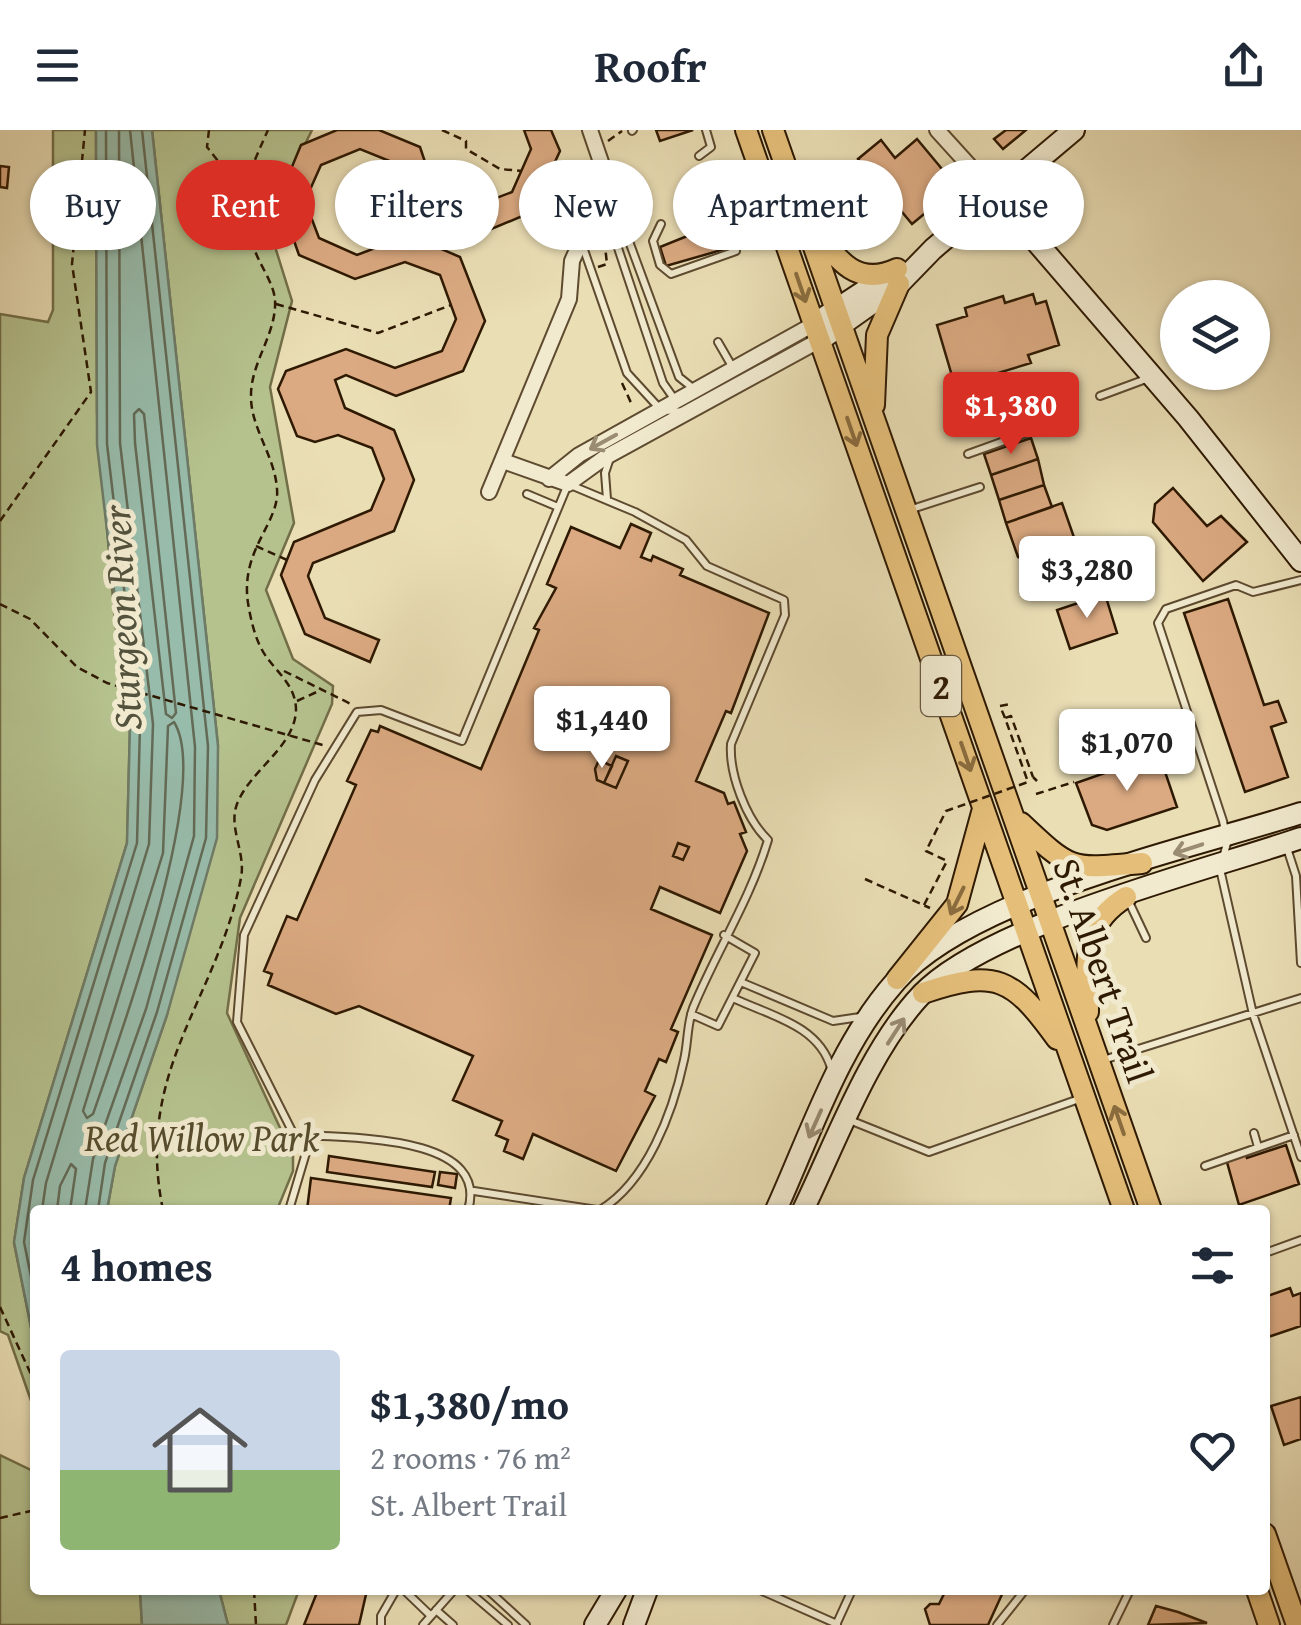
<!DOCTYPE html>
<meta charset="utf-8">
<style>
body{margin:0;font-family:"Gentium Book Plus",serif;background:#f6f6f7;color:#1f2937;height:100vh;display:flex;flex-direction:column;font-size:38px;white-space:nowrap}
*{box-sizing:border-box;margin:0}
p{font-size:32px;color:#747a83}
.icon{flex:none;width:55px;height:55px;fill:none;stroke:currentColor;stroke-width:2;stroke-linecap:round;stroke-linejoin:round}
.map{position:relative;flex:1;overflow:hidden}
.side{position:absolute;left:30px;top:1075px;width:1240px;height:390px;display:flex;flex-direction:column;background:#fff;border-radius:10px;box-shadow:0 2px 8px #0004}
.side>*{flex:none}
.guide{position:absolute;left:30px;top:30px;width:1242px;height:90px;display:flex;gap:20px}
.fabs{position:absolute;left:1160px;top:150px;display:grid;gap:20px}
.fabs a{display:grid;place-items:center;width:110px;height:110px;border-radius:50%;background:#fff;box-shadow:0 2px 8px #0004;font-size:50px}
.price{position:absolute;translate:-50% -85px;padding:0 22px;border-radius:10px;background:#fff;color:#222;font-size:32px;line-height:65px;filter:drop-shadow(0 2px 5px #0008)}
.price::after{content:'';position:absolute;left:50%;top:60px;width:30px;height:22px;margin-left:-15px;background:inherit;clip-path:polygon(0 0,100% 0,50% 100%)}
.price.current{background:#d93025;color:#fff}
ul{padding:0;list-style:none}
li{display:flex;align-items:center;gap:30px;height:250px;padding:0 30px}
li+li{border-top:2px solid #e0e1e3}
li span{display:grid;place-items:center;flex:none;width:280px;height:200px;border-radius:10px;color:#555}
li>.icon{margin-inline-start:auto}
span .icon{width:120px;height:120px;fill:#fffc;stroke-width:1}
li b{font-size:42px}
h2{display:flex;justify-content:space-between;align-items:center;height:120px;padding:0 30px;font-size:42px}
.tag{padding:0 35px;border-radius:45px;background:#fff;box-shadow:0 2px 8px #0004;font-size:35px;line-height:90px}
.tag.current{background:#d93025;color:#fff}
header{display:flex;justify-content:space-between;align-items:center;height:130px;padding:0 30px;background:#fff;font-size:45px;font-weight:700}
.map>svg:first-child{display:block}
.green{fill:#b5c28e;stroke:#726e48;stroke-width:2.5}
.water{fill:#98bcab;stroke:#6e7b67;stroke-width:2.5}
.lines{fill:none;stroke-linecap:round;stroke-linejoin:round}
.shore{stroke:#636a56;stroke-width:2.5}
.building{fill:#dbaa82;stroke:#2e1902;stroke-width:2.5}
.lane-casing{stroke:#5d4a2f;stroke-width:10}
.street-casing{stroke:#5d4a2f;stroke-width:18}
.secondary-casing{stroke:#2e1902;stroke-width:24}
.primary-casing{stroke:#2e1902;stroke-width:24}
.path{stroke:#2e1902;stroke-width:2.5;stroke-dasharray:8 5;stroke-linecap:butt}
.lane{stroke:#f1eacf;stroke-width:6}
.street{stroke:#f1eacf;stroke-width:14}
.secondary{stroke:#f1eacf;stroke-width:20}
.primary{stroke:#e5bf7a;stroke-width:20}
.path-bridge{stroke:#2e1902;stroke-width:2.5;stroke-dasharray:8 5;stroke-linecap:butt}
.oneway{stroke:#8a6c3e}
.oneway2{stroke:#998c73}
.labels{text-anchor:middle;dominant-baseline:central;stroke-width:10;stroke-linejoin:round;paint-order:stroke}
.shield{fill:#f1eacf;stroke:#685840;stroke-width:2.5}
.shield-label{font-size:35px;font-weight:bold;fill:#2e1902}
.street-label{font-size:38px;fill:#2e1902;stroke:#f1eacf}
.park-label{font-size:38px;font-style:italic;fill:#564c2c;stroke:#f1eacf}
.water-label{font-size:40px;font-style:italic;fill:#53523d;stroke:#f1eacf}
</style>
<header><svg class="icon" aria-label="menu" viewBox="0 0 24 24"><path d="M4 6h16M4 12h16M4 18h16"/></svg>Roofr<svg class="icon" aria-label="share" viewBox="0 0 24 24"><path d="M12 15V3M7 8l5-5 5 5M5 13v7h14v-7"/></svg></header>
<div class="map">
<svg width="1301" height="1495" viewBox="0 0 1301 1495">
<rect width="100%" height="100%" fill="#eadeb5"/>
<filter id="stains"><feTurbulence type="fractalNoise" baseFrequency=".002" numOctaves="4"/><feColorMatrix values="0 0 0 0 .2 0 0 0 0 .09 0 0 0 0 .02 0 0 0 .5 -.17"/></filter>
<radialGradient id="worn" r=".72"><stop offset=".6" stop-color="#630" stop-opacity="0"/><stop offset="1" stop-color="#630" stop-opacity=".3"/></radialGradient>
<path class="green" d="M53,0H96L97,283L115,492L130,596L127,713L24,1048L14,1113L35,1217V1282L8,1205L0,1201V184L48,192L53,180Z
M152,0H312L267,91L292,171L270,257L294,393L266,460L293,529L333,556L332,574L240,788L227,883L293,1026V1041L277,1080H107L115,1036L167,885L218,616Z
M0,1325L35,1342V1460H140L142,1495H0Z
M219,1460H299L286,1495H228Z"/>
<path class="water" d="M96,0H152L218,616L217,708L167,885L115,1036L107,1080H35V1217L14,1112L24,1048L127,713L130,596L97,315Z
M140,1460H219L228,1495H142Z"/>
<g class="lines">
<path class="shore" d="M139,279L144,284L176,583L172,588L166,584L135,313L134,284Z
M174,592C213,654 118,912 93,984L87,988L83,981L163,723L168,596Z
M42,1080L46,1053L149,714L153,594L120,313L119,0
M57,1080L60,1056L71,1034L76,1039L70,1080
M85,1080L93,1029L146,879L194,706L195,617L130,0
M98,1080L105,1033L157,882L206,708L208,616L142,0
M35,1166L24,1112L33,1050L137,713L140,595L107,314L106,0"/>
</g>
<path class="building" d="M337,0H379L420,17L436,65L468,79L512,62L531,19L524,0H551L560,21L532,82L470,108L418,87L397,34L360,19L321,35L305,71L319,108L357,125L409,105L460,127L485,191L463,241L396,266L346,245L335,250L345,278L394,300L414,350L394,401L313,433L308,446L325,488L379,510L370,532L305,504L281,445L294,412L371,380L384,349L372,318L338,305L315,312L297,306L278,259L286,241L346,219L395,238L442,221L456,189L440,145L405,132L355,149L299,125L279,68L301,15Z
M656,0H693L660,11Z
M1006,0H1026L1003,19L994,9Z
M917,9L957,57L912,94L858,29L881,10L895,28Z
M0,36L9,37L7,58L0,57Z
M717,94L725,119L666,136L660,117Z
M1033,164L1036,174L1046,171L1059,215L1028,225L1031,233L955,256L937,195L967,186L965,178L1003,166L1005,173Z
M1031,308L1038,329L991,345L984,324Z
M1038,329L1044,355L999,370L991,345Z
M1044,355L1052,377L1006,393L999,370Z
M1173,358L1207,396L1221,386L1247,412L1203,451L1153,392L1155,374Z
M1062,373L1077,416L1029,433L1018,427L1006,393Z
M631,394L651,403L641,427L651,431L653,426L683,439L680,445L769,483L731,583L726,581L696,651L724,663L728,674L734,672L746,702L740,704L747,721L720,783L660,757L651,779L712,805L671,899L678,902L666,932L659,929L645,961L655,966L616,1041L533,1004L523,1029L504,1021L508,1010L496,1005L502,991L453,970L473,926L359,876L336,884L268,855L272,844L264,841L287,786L297,790L356,655L347,651L371,600L378,602L380,596L481,639L539,500L534,498L556,458L547,454L571,397L620,418Z
M1105,464L1117,503L1070,519L1057,480Z
M1228,469L1264,575L1278,571L1286,592L1271,597L1288,647L1245,662L1184,483Z
M1159,624L1177,677L1107,700L1092,695L1076,653Z
M616,626L628,631L616,658L604,653Z
M599,630L612,636L604,653L597,650L595,639Z
M678,713L689,717L683,730L673,726Z
M1286,1015L1299,1054L1239,1075L1225,1025L1244,1019L1247,1028Z
M329,1026L435,1042L432,1057L327,1042Z
M440,1042L457,1044L455,1058L438,1055Z
M311,1048L451,1068L449,1080H307Z
M1290,1158L1293,1166L1301,1163V1196L1265,1208V1167Z
M1301,1267V1309L1284,1315L1271,1276Z
M318,1460H367L359,1495H304Z
M946,1460H1004L988,1495H930L925,1479L930,1474H939Z
M1156,1476L1178,1482L1207,1493L1148,1495Z"/>
<g class="lines">
<defs>
<path id="lane" d="M632,1L633,0
M699,26L711,17L706,0
M616,76L679,247L694,259
M615,81L611,97L663,253L675,270
M661,94L653,111L660,135L671,144L736,121
M583,117L627,243L661,280L684,282
M718,212L733,238
M1100,266L1146,249
M968,324L1046,296L1062,279
M527,364L558,377
M607,369L605,343L610,328
M912,379L980,357
M1286,715L1296,746L1301,833
M1223,728L1227,713L1223,691L1158,493L1166,479L1236,455L1253,462L1301,450
M1220,739L1253,884L1301,1027
M1129,772L1146,808
M743,853L833,891L860,887
M735,869C772,886 819,896 831,938
M691,884L718,896L755,823L724,805
M1100,931L1301,868
M847,989L929,1022L1079,969
M1254,1003L1258,1017
M1205,1036L1294,1005
M474,1061L597,1080
M289,1080L311,1006
M468,1080C491,1003 343,1008 294,1005L237,892L244,805L315,650L357,582L381,580L462,611L568,354L635,382L686,410L707,436L784,470L785,485L731,614C729,644 746,689 768,710C750,770 717,820 693,878C687,894 688,913 684,930C673,982 647,1052 600,1080
M1265,1123L1301,1110
M404,1460L431,1486
M467,1460L508,1495
M488,1460L526,1495
M760,1460L837,1494
M436,1480L453,1495
M381,1495V1486L396,1460
M423,1495L454,1460
M836,1495L852,1460
M997,1495L1025,1460
M1113,1495L1130,1460"/>
<path id="street" d="M937,0L996,65
M503,331L568,354L604,328L820,210
M549,349L579,325L814,194
M489,362L569,169L572,131L581,111L597,85L616,76L590,0"/>
<path id="secondary" d="M996,65L1188,288L1301,431
M814,194L896,140
M820,210L899,154L933,119L1074,0
M776,1080C811,1003 839,915 896,851C971,766 1191,718 1301,683
M803,1080C836,1012 869,920 921,865C987,795 1204,741 1301,708
M595,1495L616,1460
M634,1495L647,1460"/>
<path id="primary" d="M746,0L1124,1080
M773,0L1151,1080
M815,99C837,129 856,158 897,139
M874,275L877,205L899,154
M1021,693C1073,742 1070,739 1142,733
M897,849L957,774L983,679
M923,863C996,838 1013,848 1057,909
M1088,882C1088,833 1079,796 1126,767
M1265,1404L1297,1495
M1257,1460L1269,1495"/>
</defs>
<use href="#lane" class="lane-casing"/>
<use href="#street" class="street-casing"/>
<use href="#secondary" class="secondary-casing"/>
<use href="#primary" class="primary-casing"/>
<path class="path" d="M209,0L207,17L222,36L242,83
M442,0L466,11V19L500,39L522,41
M608,11L622,1
M598,137L607,134L605,116
M276,174L378,203L451,175
M622,253L632,275
M0,391L91,262L72,134L85,0
M256,416L287,430
M0,474L30,489L77,537L107,553L326,616
M284,541L353,575
M297,571L321,560
M1005,588L1000,576L1011,574
M1033,647L1037,651
M1036,664L1074,652
M865,749L930,778
M163,1080C134,940 217,871 241,748C246,722 228,698 237,674C250,640 295,617 296,580C296,557 279,544 268,529C256,514 251,491 248,473C240,419 280,393 277,359C275,326 250,297 251,265C251,232 277,203 275,170C274,156 264,141 258,128C234,75 245,51 268,0
M0,1177L35,1253
M0,1388L35,1380
M254,1460L256,1495"/>
<use href="#lane" class="lane"/>
<use href="#street" class="street"/>
<use href="#secondary" class="secondary"/>
<use href="#primary" class="primary"/>
<path class="path-bridge" d="M924,775L947,731L926,721L946,681L1028,652L1005,588L1011,586L1033,647"/>
</g>
<defs><path id="oneway-shaft" d="M-6 0H5M1.5-3L5.5 0L1.5 3" fill="none" stroke-width="1.6" stroke-linecap="round" stroke-linejoin="round" transform="scale(2.5)"/></defs>
<g class="oneway">
<use href="#oneway-shaft" transform="translate(801 158) rotate(71)"/>
<use href="#oneway-shaft" transform="translate(852 302) rotate(71)"/>
<use href="#oneway-shaft" transform="translate(966 627) rotate(71)"/>
<use href="#oneway-shaft" transform="translate(957 771) rotate(116)"/>
<use href="#oneway-shaft" transform="translate(1119 990) rotate(-109)"/>
</g>
<g class="oneway2">
<use href="#oneway-shaft" transform="translate(603 312) rotate(151)"/>
<use href="#oneway-shaft" transform="translate(1188 719) rotate(162)"/>
<use href="#oneway-shaft" transform="translate(896 901) rotate(-57)"/>
<use href="#oneway-shaft" transform="translate(815 994) rotate(114)"/>
</g>
<g class="labels">
<rect class="shield" x="921" y="526" width="40" height="60" rx="8"/>
<g class="shield-label">
<text x="941" y="556">2</text>
</g>
<g class="street-label">
<text transform="translate(1104 840) rotate(71)">St. Albert Trail</text>
</g>
<g class="park-label">
<text x="202" y="1007">Red Willow Park</text>
</g>
<g class="water-label">
<text transform="translate(121 488) rotate(-93)">Sturgeon River</text>
</g>
</g>
<rect width="100%" height="100%" filter="url(#stains)"/>
<rect width="100%" height="100%" fill="url(#worn)"/>
</svg>
<div class="fabs">
<a><svg class="icon" aria-label="layers" viewBox="0 0 24 24"><path d="M12 4l9 5-9 5-9-5zM3 14l9 5 9-5"/></svg></a>
</div>
<b class="price current" style="left:1011px;top:327px">$1,380</b>
<b class="price" style="left:1087px;top:491px">$3,280</b>
<b class="price" style="left:602px;top:641px">$1,440</b>
<b class="price" style="left:1127px;top:664px">$1,070</b>
<div class="guide">
<a class="tag">Buy</a>
<a class="tag current">Rent</a>
<a class="tag">Filters</a>
<a class="tag">New</a>
<a class="tag">Apartment</a>
<a class="tag">House</a>
</div>
<section class="side">
<h2>4 homes<svg class="icon" aria-label="filters" viewBox="0 0 24 24"><path d="M4 7h16M4 17h16"/><circle cx="9" cy="7" r="2"/><circle cx="15" cy="17" r="2"/></svg></h2>
<ul>
<li><span style="background:linear-gradient(#c9d6e8 60%,#8fb573 0)"><svg class="icon" aria-label="home" viewBox="0 0 24 24"><path d="M3 11l9-7 9 7M6 9v11h12V9"/></svg></span><div><b>$1,380/mo</b><p>2 rooms · 76 m²</p><p>St. Albert Trail</p></div><svg class="icon" aria-label="heart" viewBox="0 0 24 24"><path d="M12 20l-8-8c-3-5 5-10 8-4 3-6 11-1 8 4z"/></svg></li>
</ul>
</section>
</div>
